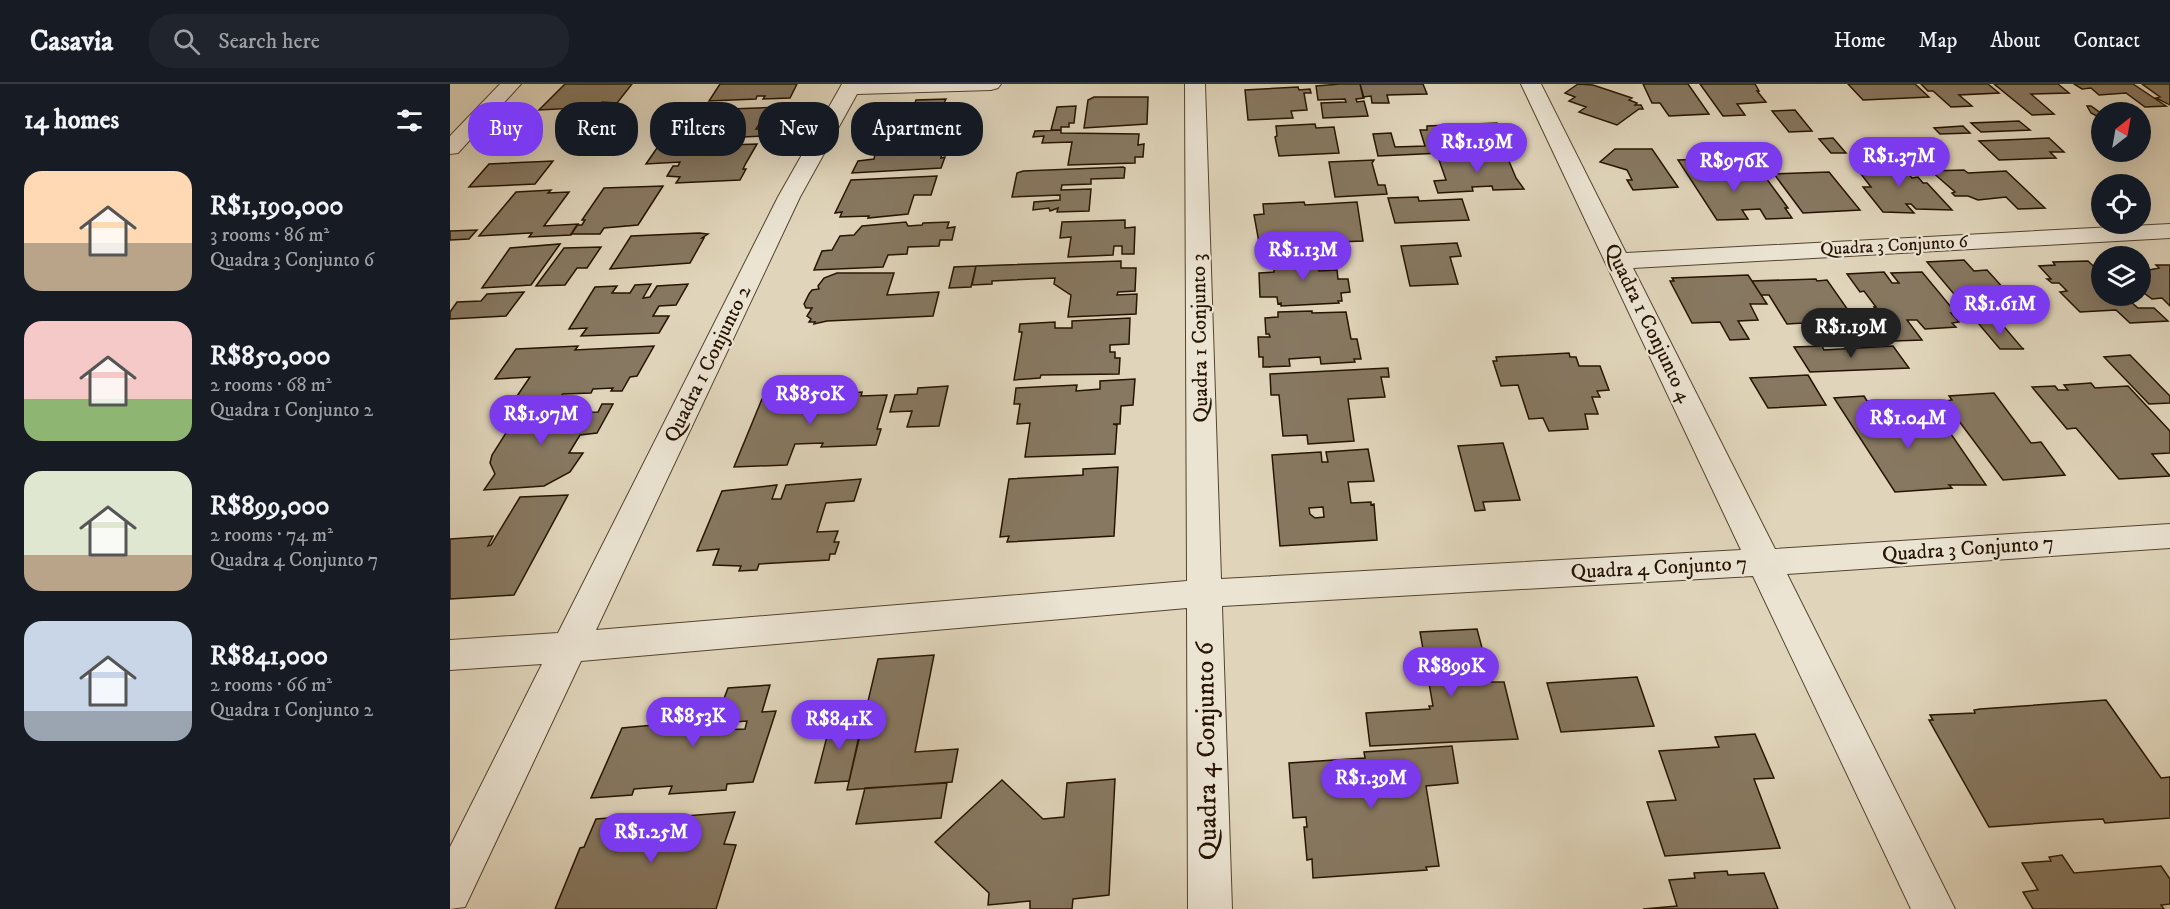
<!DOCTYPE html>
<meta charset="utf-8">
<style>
body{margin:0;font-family:"IM FELL DW Pica",serif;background:#20242c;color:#f1f3f6;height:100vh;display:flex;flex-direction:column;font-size:22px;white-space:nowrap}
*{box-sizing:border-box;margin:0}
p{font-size:20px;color:#9ea1a6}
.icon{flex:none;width:33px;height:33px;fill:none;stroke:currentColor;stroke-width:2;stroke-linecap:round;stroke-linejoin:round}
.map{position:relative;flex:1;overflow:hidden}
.sheet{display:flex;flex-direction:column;background:#171b24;width:450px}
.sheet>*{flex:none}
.hud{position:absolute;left:18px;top:18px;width:570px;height:54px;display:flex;gap:12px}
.needle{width:39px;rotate:31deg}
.buttons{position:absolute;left:1641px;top:18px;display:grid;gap:12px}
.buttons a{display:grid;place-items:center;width:60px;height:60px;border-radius:50%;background:#171b24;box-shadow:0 6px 24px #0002;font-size:30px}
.price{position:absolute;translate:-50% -51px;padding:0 14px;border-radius:21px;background:#7c3aed;color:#fff;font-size:20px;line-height:39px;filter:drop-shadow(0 2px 3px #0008)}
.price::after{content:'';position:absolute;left:50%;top:36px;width:18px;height:14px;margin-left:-9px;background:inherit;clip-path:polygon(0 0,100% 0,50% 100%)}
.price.active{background:#222;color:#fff}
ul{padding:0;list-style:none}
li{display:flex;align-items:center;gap:18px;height:150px;padding:0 24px}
li span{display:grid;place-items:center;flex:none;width:168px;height:120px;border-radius:18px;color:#555}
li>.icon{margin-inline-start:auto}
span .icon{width:72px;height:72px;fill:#fffc;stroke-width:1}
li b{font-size:26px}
h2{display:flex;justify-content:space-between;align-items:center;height:72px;padding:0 24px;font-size:26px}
.chip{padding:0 21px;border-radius:24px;background:#171b24;box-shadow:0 6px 24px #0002;font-size:21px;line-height:54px}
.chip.active{background:#7c3aed;color:#fff}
header{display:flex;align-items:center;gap:36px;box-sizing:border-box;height:84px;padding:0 30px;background:#171b24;border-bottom:2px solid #363941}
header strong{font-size:28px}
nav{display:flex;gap:33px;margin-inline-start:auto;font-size:21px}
.search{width:420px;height:54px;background:#20242c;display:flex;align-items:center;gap:15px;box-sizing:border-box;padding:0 21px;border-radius:24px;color:#9ea1a6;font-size:22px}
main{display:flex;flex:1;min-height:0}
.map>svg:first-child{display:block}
.building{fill:#877861;stroke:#261400;stroke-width:1.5;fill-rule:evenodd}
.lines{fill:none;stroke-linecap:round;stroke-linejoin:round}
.street-casing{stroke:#54442f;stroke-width:2}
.street{fill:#ebe4d3;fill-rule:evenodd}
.labels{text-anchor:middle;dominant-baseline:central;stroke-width:4.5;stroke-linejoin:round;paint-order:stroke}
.far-street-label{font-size:18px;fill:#261400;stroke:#ebe4d3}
.street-label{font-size:21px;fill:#261400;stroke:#ebe4d3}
.near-street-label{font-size:26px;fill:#261400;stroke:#ebe4d3}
</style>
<header>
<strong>Casavia</strong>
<div class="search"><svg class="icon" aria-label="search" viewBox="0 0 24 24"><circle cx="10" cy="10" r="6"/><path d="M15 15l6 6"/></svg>Search here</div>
<nav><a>Home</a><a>Map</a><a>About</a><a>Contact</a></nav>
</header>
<main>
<section class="sheet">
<h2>14 homes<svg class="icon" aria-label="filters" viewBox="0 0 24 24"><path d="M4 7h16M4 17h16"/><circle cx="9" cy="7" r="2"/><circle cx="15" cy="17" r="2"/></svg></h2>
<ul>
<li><span style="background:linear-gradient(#ffd9b3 60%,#b9a48a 0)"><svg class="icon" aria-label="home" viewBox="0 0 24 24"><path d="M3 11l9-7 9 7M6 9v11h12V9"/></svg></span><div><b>R$1,190,000</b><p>3 rooms · 86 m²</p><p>Quadra 3 Conjunto 6</p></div></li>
<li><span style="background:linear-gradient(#f6c9c9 65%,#8fb573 0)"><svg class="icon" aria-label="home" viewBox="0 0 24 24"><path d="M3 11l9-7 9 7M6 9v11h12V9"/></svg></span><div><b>R$850,000</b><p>2 rooms · 68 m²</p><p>Quadra 1 Conjunto 2</p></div></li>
<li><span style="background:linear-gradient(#dfe7d0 70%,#b9a48a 0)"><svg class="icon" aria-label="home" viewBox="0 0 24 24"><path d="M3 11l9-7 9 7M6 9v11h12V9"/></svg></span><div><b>R$899,000</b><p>2 rooms · 74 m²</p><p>Quadra 4 Conjunto 7</p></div></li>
<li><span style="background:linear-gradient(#c9d6e8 75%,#9aa5b1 0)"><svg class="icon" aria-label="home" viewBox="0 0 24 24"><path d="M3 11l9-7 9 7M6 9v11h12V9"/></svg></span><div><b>R$841,000</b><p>2 rooms · 66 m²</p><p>Quadra 1 Conjunto 2</p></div></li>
</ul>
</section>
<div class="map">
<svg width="1720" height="825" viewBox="0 0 1720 825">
<rect width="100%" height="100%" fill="#e0d5bb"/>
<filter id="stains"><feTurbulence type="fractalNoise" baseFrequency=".00333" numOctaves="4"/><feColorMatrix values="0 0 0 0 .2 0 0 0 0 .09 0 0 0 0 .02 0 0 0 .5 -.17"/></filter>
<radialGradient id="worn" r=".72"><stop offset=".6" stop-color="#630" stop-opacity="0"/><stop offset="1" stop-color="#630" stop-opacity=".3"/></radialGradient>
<path class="building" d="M115,0H182L167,19L152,18L147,23L89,26Z
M270,0H347L340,14L313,15L315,12H307L306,15L259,17Z
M890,0H910L914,14L906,15L907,18L914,17L918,32L873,34L871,19L896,18L895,15L868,16L866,2Z
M910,0H973L977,10L937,11L939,19H922L921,12L913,13Z
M1128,0L1143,1L1182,14L1179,16L1187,19L1185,21H1191L1193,25H1189L1167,41L1129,28L1136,23L1119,17L1125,13L1115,9Z
M1193,0H1238L1259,30L1219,32L1210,19H1202Z
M1305,0L1309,7H1307L1316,18L1287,20L1295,31L1273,32L1250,0Z
M1398,0H1465L1479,13L1413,16Z
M1471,0H1538L1549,9L1509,11L1522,22L1501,23L1483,7H1478Z
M1544,0H1608L1619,9L1581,10L1604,30L1582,31Z
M1624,0H1683L1716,22L1695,23L1676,9L1649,11L1641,4L1632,5Z
M1692,0H1720V21L1706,14L1710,13Z
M848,3L849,6L860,5L861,9H854L857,26L841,27L843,34L798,36L795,6Z
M644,13H698L697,40L634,44L638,16Z
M496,15L486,35L460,36L466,16Z
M281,22L280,25L331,23L322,38L310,39L306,45H320L316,52L250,55L260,38L252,39L255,35H251L256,26Z
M626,22L624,39H619V43H611V46H601L607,23Z
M1637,22H1641L1652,30V35L1641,29Z
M1345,26L1362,47L1339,48L1322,27Z
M1569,37L1580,46L1531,48L1521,39Z
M1047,39L1052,52H1044L1048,62L990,64L992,69L928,72L923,50L941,49L945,63L975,62L970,46H977V42Z
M865,40L866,44L884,43L889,69L829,72L825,53L827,52L826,42Z
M1513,42L1520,49L1490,50L1484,44Z
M611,46V49L689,50L688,61L694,60L693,73H685V79L618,81L622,58L592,59L594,52L583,53L585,47Z
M510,52L505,67H492L491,74L495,73L491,84L402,89L408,77L424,75L426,65L434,64L437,56L440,55Z
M1383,54L1396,69H1381L1369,55Z
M1599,54L1614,68H1600L1606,74L1549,76L1529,57Z
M307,60L296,79L293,85H296L290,96L226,99L230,93L217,92L223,82H228L230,78L196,80L207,64L240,63L237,68L240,67L238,70H246L248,67L274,66L277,61Z
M1165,65H1202L1228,103L1183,106L1177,96H1182L1177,86L1150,78Z
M1056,70L1066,94L1074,105L1043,106L1042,102L1022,103L1023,107L988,109L984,97L996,96L988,73Z
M1443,72L1462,94L1468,93L1473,99H1477L1502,126L1466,125L1461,120H1456L1464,129L1433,128L1413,103H1421L1411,90H1425L1411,74Z
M1257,75L1261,80H1265L1275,96L1316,94L1338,124H1335L1342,134L1316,135L1310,125L1292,126L1298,135L1267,136L1228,76Z
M924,76L922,79L928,101H935L937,110L885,113L879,78Z
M103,77L85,100L19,103L39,80Z
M673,83L675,84L674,94L641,95V100L612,101L611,106L641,105L639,127L607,128L608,124L600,127L599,124L583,126L584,118L610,116V111L562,113L567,89L573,87Z
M1514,86L1518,89L1556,87L1595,124L1568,125L1556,113L1528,116L1518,112H1505L1502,109L1505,108L1481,87Z
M1379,88L1410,126L1353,129L1324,90Z
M487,92L481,111H464L458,130L418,134L419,132L390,133L392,128L385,129L401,96Z
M213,102L188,141L154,144L150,150H121L127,141H132L135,136H132L154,104Z
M101,106L98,109L119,108L94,142L128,140L121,151L79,153L82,149H80L29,152L66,108Z
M968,113L969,117L1012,115L1019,136L945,139L938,114Z
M854,118L855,121L907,118L913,157L889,158L891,162L810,164L804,131L814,130L813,120Z
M675,136V144L685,143L684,170H672V162H664L663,171L618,173L621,153L610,154L612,138Z
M456,138L458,142L472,141L473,139L499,138L497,144L505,143L502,156H490L489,162L458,163L457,170L438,171L433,183L364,186L372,167L382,166L390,152L404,151L412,142Z
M27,146L19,155L0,156V147Z
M249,149L258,150L252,154H254L240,179L160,185L181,152Z
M1007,159L1011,172L1000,173L1008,200L960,202L951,162Z
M110,160L81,201L32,204L60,164Z
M151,163L137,184H127L115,201L86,202L114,164Z
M867,166L869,187L887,186L888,195H898L900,208L891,209L892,217H888L889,219L831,222V219L828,220L827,213H810L809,189L824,188V177H844L843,167Z
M1514,176L1524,187L1537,186L1573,226L1548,229L1551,232L1525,235L1477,178Z
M671,177V184H686L685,207L668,208L667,211L687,210L686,230L618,233L621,211L604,200L605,194L542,197V200L522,201L526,182Z
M1638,177L1652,190V212H1674L1688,224H1704L1718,237L1680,239L1666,226L1630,228L1610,208L1617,207L1609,199H1602L1597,195H1601L1589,182L1605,181L1603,178Z
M1690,178L1699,186L1709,184L1706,181H1720V222L1712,214L1702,215L1690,206Z
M526,182L521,203L499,204L504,183Z
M1434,188L1442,199H1449L1441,189L1472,188L1506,229H1501L1509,238L1502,239L1506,243L1475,245L1467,236H1457L1472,256L1444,257L1421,226H1426L1424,223H1426L1414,207L1410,208L1397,190Z
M387,189H444L437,211L489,208L483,232L377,237L364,240L365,238H359L361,235L357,232L362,224H356L354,220L359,210L362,206L369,205L368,202L374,194Z
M1298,191L1317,220H1300L1308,236L1288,237L1299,255L1280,256L1270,238L1242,239L1220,197H1224L1222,194Z
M1366,195L1367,197L1377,196L1405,236L1337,240L1319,211H1311L1302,197Z
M201,200L193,214L200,213L207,202L238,200L226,221L209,222L203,232H219L209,249L131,252L137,244L119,245L145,203L167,202L162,209H180L185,201Z
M74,208L56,232L0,235V228L7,218L31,217L37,210Z
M862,227V229L896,228L901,255H907L911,275H904L905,278L871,280L870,273L839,275L840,282L813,283V273H809L808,253H820L819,250H816L815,234L828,233V228Z
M680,234L679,260L660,261V268H665V274H670L669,290L591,291L590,294L564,296L572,248H569L570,240L605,238V244H622V237Z
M1550,238L1572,264L1574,265H1550L1528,239Z
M128,262L125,266L204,262L187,292L180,293L172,307H161L163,304L143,305L141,309L113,310L111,312H67L80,293L45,295L66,265Z
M1372,262L1374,266L1443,262L1459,284L1360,288L1344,263Z
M1119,269L1120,273H1126L1129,282H1150L1159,306L1147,307L1150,313H1142L1148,330H1135L1138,345L1099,347L1093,334L1079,335L1068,301L1051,302L1043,277H1047L1046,273Z
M1680,271L1720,312V319L1699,320L1654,273Z
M938,284L939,293H931L935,313L898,315L904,357L858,360L857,351L833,352L829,311H821L820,290Z
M1358,291L1376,321L1318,324L1300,294Z
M685,295L683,321L671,322L670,340H663L667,341L665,370L575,373L580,339L567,340L570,320H564L566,304L627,301L626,307L650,305V297Z
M1641,299L1645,304L1678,302L1720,347V369L1702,370L1720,392L1669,395L1626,344L1617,345L1582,303L1605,302L1608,306H1618L1614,301Z
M498,302L489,342L457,343L462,327L440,328L445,311L467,310L468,304Z
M412,308L411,312L437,311L427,345H431L426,361L371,363L373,359L345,360L337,381L284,383L312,315Z
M1544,309L1581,359L1591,358L1615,391L1553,396L1494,317L1502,316L1499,312Z
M1414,312L1417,317L1435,316L1461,353L1501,350L1536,401H1499L1502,404L1445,408L1384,314Z
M152,320H163L147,349L130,351L119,369H133L120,388L94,402L34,406L45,390L40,379L42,371L63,338L54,339L63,325L91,323L88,329L148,328Z
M1053,359L1070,416L1033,418L1035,426L1025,427L1008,362Z
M918,365L924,397L898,398L901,419L921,418V421L924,420L927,456L830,462L822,371L871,368L872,378H878L876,368ZM873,423L874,433L865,434L860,430L859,424Z
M668,383L664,452L557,458L559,452L550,453L559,395L633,391V385Z
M411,395L404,417L376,419L367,448L388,447L384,458H389L385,470H380L379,476L309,480L307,486L289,487L291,482L263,481L269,465L247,467L272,407L327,401L322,415H331L336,401Z
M118,411L64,511L0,515V455L43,452L38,462L41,461L70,413Z
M1027,545L1041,598H1054L1068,655L920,662L916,629L980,625L979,622H983L970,548Z
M484,571L465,668L508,665L502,698L397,706L428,575Z
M1187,593L1204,642L1111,648L1097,599Z
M320,601L312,628L326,627L303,698L277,700L276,706L219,710L222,702L184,705L182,711L141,714L172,644L203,641L202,645L215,644L217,639L233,638L236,631H228L233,620L273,617L278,604ZM297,637L295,645L268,646L271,639Z
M1656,616L1711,694L1720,693V734L1655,739L1653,735L1620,737L1539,743L1479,636H1483L1480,631L1525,629L1524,626L1530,625Z
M413,634L399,697L365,699L381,637Z
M1305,650L1324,694L1304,695L1330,764L1215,772L1197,718L1226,716L1209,667L1269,663L1265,653Z
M1002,662L1008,699L976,702L989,782L976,783L977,786L863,794L862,775L857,776L854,743H857L856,733L843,734L839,679L915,674L914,668Z
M665,695L659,811L623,815L622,825H580V817L538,821L539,809L485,758L552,696L593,735L614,733L617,699Z
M497,699L491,734L406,740L415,704Z
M285,728L274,760L286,761L266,825H105L130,764L134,763L146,735L199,731L197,735Z
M1612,771L1624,789L1711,782L1720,795V820L1711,821L1714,825H1583L1573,808L1588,806L1572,779L1601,777L1599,773Z
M1277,787L1278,791L1314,789L1328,825H1193L1227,822L1219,796L1245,794L1244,789Z"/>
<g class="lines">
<defs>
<path id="street" d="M50,0H71L8,69L0,70V52Z
M392,0H551L548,4L541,6L407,10L350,113L146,546L737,497L735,0H755L771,495L1291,466L1071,0H1091L1176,169L1720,140V154L1183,184L1325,465L1720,440V464L1337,490L1505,825H1461L1303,492L772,522L782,825H738L737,524L131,577L15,823L0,825V763L92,580L0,586V556L108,549L328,113Z"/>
</defs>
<use href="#street" class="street-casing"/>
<use href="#street" class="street"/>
</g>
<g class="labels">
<g class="far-street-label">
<text transform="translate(1444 162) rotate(-3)">Quadra 3 Conjunto 6</text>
</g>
<g class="street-label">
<text transform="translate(1198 239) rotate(64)">Quadra 1 Conjunto 4</text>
<text transform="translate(750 254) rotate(-91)">Quadra 1 Conjunto 3</text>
<text transform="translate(258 280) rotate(-64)">Quadra 1 Conjunto 2</text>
<text transform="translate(1518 465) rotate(-4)">Quadra 3 Conjunto 7</text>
<text transform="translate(1209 484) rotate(-3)">Quadra 4 Conjunto 7</text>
</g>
<g class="near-street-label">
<text transform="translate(757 667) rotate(-91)">Quadra 4 Conjunto 6</text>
</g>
</g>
<rect width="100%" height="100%" filter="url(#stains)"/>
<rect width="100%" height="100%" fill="url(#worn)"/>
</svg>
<div class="buttons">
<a><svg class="needle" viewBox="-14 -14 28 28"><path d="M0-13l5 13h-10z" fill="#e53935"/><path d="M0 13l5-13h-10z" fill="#9ea1a6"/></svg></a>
<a><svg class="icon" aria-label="locate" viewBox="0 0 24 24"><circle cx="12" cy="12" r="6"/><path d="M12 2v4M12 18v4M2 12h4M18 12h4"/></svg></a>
<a><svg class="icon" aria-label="layers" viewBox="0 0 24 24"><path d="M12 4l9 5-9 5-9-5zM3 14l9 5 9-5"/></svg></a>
</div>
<b class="price" style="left:1027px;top:90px">R$1.19M</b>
<b class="price" style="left:1449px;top:104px">R$1.37M</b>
<b class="price" style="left:1284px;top:109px">R$976K</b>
<b class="price" style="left:853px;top:198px">R$1.13M</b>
<b class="price" style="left:1550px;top:252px">R$1.61M</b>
<b class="price active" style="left:1401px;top:275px">R$1.19M</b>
<b class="price" style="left:360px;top:342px">R$850K</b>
<b class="price" style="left:91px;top:362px">R$1.97M</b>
<b class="price" style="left:1458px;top:366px">R$1.04M</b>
<b class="price" style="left:1001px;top:614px">R$899K</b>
<b class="price" style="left:243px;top:664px">R$853K</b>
<b class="price" style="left:389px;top:667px">R$841K</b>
<b class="price" style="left:921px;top:726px">R$1.39M</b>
<b class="price" style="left:201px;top:780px">R$1.25M</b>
<div class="hud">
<a class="chip active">Buy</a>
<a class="chip">Rent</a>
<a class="chip">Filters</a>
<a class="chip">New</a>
<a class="chip">Apartment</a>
</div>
</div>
</main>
